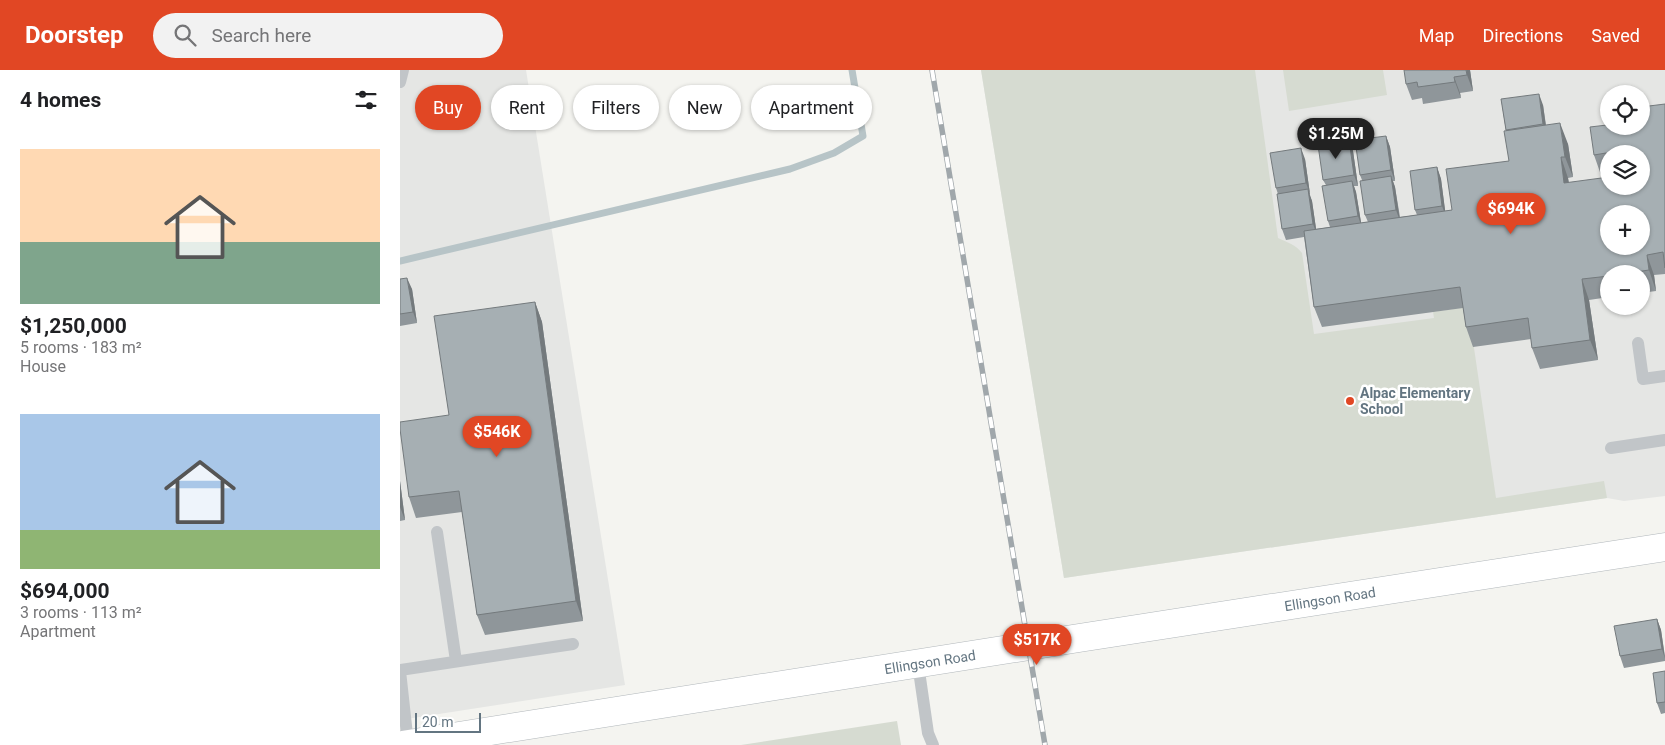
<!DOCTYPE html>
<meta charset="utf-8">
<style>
body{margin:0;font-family:Roboto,sans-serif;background:#f2f2f2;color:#202124;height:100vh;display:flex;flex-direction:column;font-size:19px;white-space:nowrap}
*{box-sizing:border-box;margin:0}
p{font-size:16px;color:#757577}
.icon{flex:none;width:28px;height:28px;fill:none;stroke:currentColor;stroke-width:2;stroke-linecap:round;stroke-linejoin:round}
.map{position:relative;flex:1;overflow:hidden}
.sheet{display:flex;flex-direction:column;background:#fff;width:400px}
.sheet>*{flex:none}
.top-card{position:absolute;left:15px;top:15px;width:475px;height:45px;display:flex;gap:10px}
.controls{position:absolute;left:1200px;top:15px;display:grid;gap:10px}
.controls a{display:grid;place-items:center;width:50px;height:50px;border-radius:50%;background:#fff;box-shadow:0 1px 4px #0004;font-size:25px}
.scale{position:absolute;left:15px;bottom:12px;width:66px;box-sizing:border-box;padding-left:5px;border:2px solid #637581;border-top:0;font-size:14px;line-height:18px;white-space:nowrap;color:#637581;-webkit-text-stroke:4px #fff;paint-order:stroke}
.price{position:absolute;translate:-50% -42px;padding:0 11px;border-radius:18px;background:#e14724;color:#fff;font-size:16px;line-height:32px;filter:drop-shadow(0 1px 2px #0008)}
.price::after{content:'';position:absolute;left:50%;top:30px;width:15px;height:11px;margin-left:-8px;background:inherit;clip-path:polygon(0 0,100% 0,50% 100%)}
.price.on{background:#222;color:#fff}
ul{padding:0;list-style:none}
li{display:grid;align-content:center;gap:10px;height:265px;padding:0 20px}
li span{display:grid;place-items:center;height:155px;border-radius:0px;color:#555}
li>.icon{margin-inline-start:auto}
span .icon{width:90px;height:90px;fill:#fffc;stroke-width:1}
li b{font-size:21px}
h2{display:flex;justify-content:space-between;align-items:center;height:60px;padding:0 20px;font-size:21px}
.tag{padding:0 18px;border-radius:22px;background:#fff;box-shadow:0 1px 4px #0004;font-size:18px;line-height:45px}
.tag.on{background:#e14724;color:#fff}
header{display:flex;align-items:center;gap:30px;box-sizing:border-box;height:70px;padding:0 25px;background:#e14724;color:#fff}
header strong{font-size:24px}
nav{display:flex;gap:28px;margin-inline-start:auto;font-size:18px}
.search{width:350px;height:45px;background:#f2f2f2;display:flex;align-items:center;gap:12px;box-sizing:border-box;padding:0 18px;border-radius:28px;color:#757577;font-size:19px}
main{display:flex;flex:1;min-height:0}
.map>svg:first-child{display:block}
.built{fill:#e5e6e4;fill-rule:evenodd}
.green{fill:#d6dbd1}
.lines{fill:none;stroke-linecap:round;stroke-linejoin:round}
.stream{stroke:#b7c4c7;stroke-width:7}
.secondary-casing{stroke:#b1b7bb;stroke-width:29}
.service{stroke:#c1c5c8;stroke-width:12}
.secondary{stroke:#fff;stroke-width:28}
.rail-casing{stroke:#a0a7ab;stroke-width:5.5}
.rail{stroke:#fff;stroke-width:4;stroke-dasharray:11;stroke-linecap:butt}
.wall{fill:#8f969a}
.shaded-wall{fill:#747a7d}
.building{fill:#a6afb3;stroke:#747a7d;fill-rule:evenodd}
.poi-dot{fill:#e14724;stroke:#fff;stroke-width:2}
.labels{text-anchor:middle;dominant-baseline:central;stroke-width:5;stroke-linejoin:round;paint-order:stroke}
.poi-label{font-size:14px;font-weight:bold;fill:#637581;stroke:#fff;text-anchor:start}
.street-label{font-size:14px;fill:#637581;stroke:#fff}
</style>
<header>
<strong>Doorstep</strong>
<div class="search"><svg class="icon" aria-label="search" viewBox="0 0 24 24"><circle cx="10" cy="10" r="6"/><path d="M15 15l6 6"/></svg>Search here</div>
<nav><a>Map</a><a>Directions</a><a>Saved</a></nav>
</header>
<main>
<section class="sheet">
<h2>4 homes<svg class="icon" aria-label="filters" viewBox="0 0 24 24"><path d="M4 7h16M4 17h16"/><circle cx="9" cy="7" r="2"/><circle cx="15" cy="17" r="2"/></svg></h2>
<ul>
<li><span style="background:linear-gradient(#ffd9b3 60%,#7fa58c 0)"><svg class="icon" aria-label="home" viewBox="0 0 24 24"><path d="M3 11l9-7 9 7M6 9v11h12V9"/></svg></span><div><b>$1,250,000</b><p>5 rooms · 183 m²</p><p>House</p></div></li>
<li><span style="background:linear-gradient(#a9c7e8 75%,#8fb573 0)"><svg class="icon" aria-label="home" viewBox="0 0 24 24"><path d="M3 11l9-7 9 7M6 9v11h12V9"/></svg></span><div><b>$694,000</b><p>3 rooms · 113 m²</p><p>Apartment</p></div></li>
</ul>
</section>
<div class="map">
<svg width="1265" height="675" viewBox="0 0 1265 675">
<rect width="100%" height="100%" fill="#f4f4f0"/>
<path class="built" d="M0,0H126L225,615L0,650Z
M581,0H1265V426L1224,431L1207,428L664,508ZM1209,24H1241V56H1209ZM1209,84H1241V116H1209ZM1209,144H1241V176H1209ZM1209,204H1241V236H1209Z"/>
<path class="green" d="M581,0H855L878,168C887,172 896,175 902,183L914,264L1034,248L1033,242L1068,237L1096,428L1204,411L1207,428L664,508Z
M883,0H983L987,25L889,41Z
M497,651L501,675H341Z"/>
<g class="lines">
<path class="stream" d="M0,191L390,99L434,83L463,66L452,0"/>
<defs>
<path id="secondary" d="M2,675L679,568L1265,477"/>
</defs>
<use href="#secondary" class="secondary-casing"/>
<path class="service" d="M0,12L3,0
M1238,273L1243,309L1265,306
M1211,378L1265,370
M37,462L56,591
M518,594L528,663L533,675
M0,600L173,574
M0,601L8,674"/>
<use href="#secondary" class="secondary"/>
<defs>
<path id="rail" d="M532,0L645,675"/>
</defs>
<use href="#rail" class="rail-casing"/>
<use href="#rail" class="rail"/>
</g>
<path class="wall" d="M1070,0L1073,21L1060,23L1061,28L1023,34L1022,28L1012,30L1006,14Z
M1101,29L1143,35L1146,55L1168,74L1173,107L1168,108L1169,113L1209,116L1241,84H1209V104L1201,105L1194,85L1209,56L1265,34V204L1254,205L1256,221L1241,223V204H1209V227L1189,230L1198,290L1140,299L1132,278L1131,269L1073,277L1066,257L1063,238L922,257L914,237L904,167L886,170L882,159L878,124L876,118L905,89L910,124H909L912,131L916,159L930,157L928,151L926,115L923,110L949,70L953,81L958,116H954L956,122L961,153L968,152L965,145L962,110L960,105L986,66L990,77L995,111H993L995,117L1000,147L1017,145L1015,140L1037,97L1041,109L1045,141L1052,140L1109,91L1106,61Z
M0,209L12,219L17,253L0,256Z
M135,232L142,252L183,551L85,565L77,545L62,442L16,448L9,427L49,345Z
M0,411L5,450L0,451Z
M1257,549L1261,560L1265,586V591L1224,598L1220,586Z
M1265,601V643L1261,644L1257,633Z"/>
<path class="shaded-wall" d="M1066,0H1070L1073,21L1067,5Z
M1054,7L1060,23L1061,28L1055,12Z
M1139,24L1143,35L1147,65L1143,54Z
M1160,53L1168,74L1173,107L1165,87Z
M986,66L990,77L995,111L991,100Z
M949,70L953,81L958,116L954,105Z
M901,78L905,89L910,124L906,113Z
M1161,87L1168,108L1172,134L1164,113Z
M1037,97L1041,109L1046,147L1042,136Z
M991,106L995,117L1000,151L996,140Z
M952,111L956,122L962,158L958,146Z
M908,119L912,131L917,165L913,154Z
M1247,185L1254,205L1256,221L1249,200Z
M7,208L12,219L17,253L13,242Z
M1182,209L1189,230L1198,290L1190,270Z
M135,232L142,252L183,551L176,531Z
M0,411L5,450L0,437Z
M1257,549L1261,560L1265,589L1262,579Z"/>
<path class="building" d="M1004,0H1066L1067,5L1054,7L1055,12L1018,17L1017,12L1006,14Z
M1139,24L1143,54L1106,60L1101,29Z
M1265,34V198L1263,182L1247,185L1249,200L1223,204H1209V206L1182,209L1190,270L1132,278L1128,248L1066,257L1060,217L914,237L904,161L1052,140L1046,99L1109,91L1104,61L1160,53L1165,87H1161L1164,113L1209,107V116H1241V84H1213L1212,82L1194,85L1190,57L1207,55V49H1209V56H1241V37ZM1209,144H1241V176H1209Z
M986,66L991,100L960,105L955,70Z
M949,70L954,105L923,110L918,75Z
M901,78L906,113L876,118L870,83Z
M1037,97L1042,136L1015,140L1010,101Z
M991,106L996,140L965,145L960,111Z
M952,111L958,146L928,151L922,116Z
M908,119L913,154L882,159L877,124Z
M7,208L13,242L0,244V209Z
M135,232L176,531L77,545L59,421L9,427L0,359V352L49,345L34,246Z
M1257,549L1262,579L1220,586L1214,556Z
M1265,601V632L1257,633L1253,603Z"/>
<circle class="poi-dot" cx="950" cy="331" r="5"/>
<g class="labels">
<g class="poi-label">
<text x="960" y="323">Alpac Elementary<tspan x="960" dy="16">School</tspan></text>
</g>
<g class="street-label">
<text transform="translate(930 529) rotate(-9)">Ellingson Road</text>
<text transform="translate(530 592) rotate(-9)">Ellingson Road</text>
</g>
</g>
</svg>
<div class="controls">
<a><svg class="icon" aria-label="locate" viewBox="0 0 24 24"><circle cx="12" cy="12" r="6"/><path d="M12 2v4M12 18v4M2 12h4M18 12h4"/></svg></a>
<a><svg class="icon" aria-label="layers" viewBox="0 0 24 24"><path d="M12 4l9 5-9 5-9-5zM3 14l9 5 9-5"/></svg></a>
<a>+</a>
<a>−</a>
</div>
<div class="scale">20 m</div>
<b class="price on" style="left:936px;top:90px">$1.25M</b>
<b class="price" style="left:1111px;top:165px">$694K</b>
<b class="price" style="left:97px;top:388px">$546K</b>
<b class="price" style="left:637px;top:596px">$517K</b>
<div class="top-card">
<a class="tag on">Buy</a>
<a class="tag">Rent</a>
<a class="tag">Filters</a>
<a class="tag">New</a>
<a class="tag">Apartment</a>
</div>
</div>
</main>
